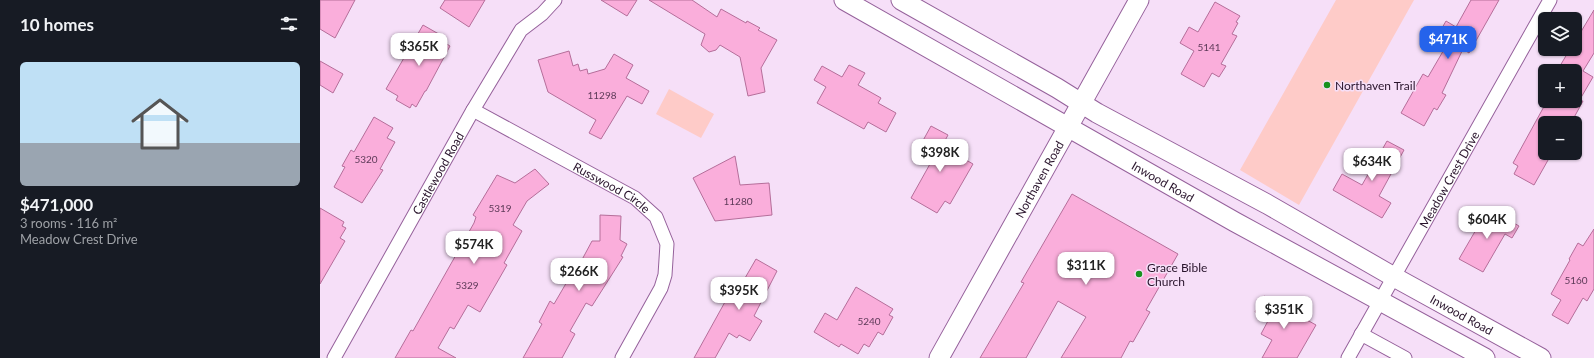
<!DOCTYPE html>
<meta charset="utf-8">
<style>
body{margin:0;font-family:Lato,sans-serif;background:#20242c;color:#f1f3f6;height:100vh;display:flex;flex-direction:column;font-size:15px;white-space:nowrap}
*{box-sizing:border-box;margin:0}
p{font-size:13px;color:#9ea1a6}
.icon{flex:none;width:22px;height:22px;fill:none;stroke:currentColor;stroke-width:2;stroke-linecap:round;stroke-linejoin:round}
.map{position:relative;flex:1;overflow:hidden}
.sheet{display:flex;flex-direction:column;background:#171b24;width:320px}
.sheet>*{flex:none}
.tools{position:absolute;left:1218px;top:12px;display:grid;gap:8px}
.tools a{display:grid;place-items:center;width:44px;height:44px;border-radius:6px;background:#171b24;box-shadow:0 1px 3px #0004;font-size:20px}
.price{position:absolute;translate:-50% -34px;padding:0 9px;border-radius:8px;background:#fff;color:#222;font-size:13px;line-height:26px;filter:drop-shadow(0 1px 2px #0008)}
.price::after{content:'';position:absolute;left:50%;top:24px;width:12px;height:9px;margin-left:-6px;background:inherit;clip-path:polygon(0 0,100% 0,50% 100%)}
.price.on{background:#2563eb;color:#fff}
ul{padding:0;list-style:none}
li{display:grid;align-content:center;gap:8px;height:212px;padding:0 20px}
li span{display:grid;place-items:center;height:124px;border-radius:6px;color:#555}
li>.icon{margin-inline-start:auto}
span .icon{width:72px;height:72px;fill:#fffc;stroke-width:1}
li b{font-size:17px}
h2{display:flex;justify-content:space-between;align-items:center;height:48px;padding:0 20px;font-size:17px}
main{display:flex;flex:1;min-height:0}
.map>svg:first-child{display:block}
.green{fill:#fecbc8}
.building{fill:#faaedb;stroke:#b56e9a}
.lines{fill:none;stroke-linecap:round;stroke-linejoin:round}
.street-casing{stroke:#95619b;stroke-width:15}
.secondary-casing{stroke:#95619b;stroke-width:21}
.street{stroke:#fff;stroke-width:13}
.secondary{stroke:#fff;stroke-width:19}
.poi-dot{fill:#19911f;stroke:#f6dff8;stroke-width:1.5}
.labels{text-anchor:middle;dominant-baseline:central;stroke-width:3;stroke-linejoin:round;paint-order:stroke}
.number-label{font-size:10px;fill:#5d3a58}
.poi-label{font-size:12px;fill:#29142c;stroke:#f6dff8;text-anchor:start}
.street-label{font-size:12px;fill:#29142c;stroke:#f6dff8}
</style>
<main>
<section class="sheet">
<h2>10 homes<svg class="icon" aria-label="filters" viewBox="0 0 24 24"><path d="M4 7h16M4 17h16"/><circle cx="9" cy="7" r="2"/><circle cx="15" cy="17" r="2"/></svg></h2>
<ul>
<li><span style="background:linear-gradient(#bfe0f5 65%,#9aa5b1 0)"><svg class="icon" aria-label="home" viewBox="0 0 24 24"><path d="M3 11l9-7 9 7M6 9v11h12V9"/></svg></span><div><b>$471,000</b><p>3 rooms · 116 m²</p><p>Meadow Crest Drive</p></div></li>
</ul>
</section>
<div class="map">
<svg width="1274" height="358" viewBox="0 0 1274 358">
<rect width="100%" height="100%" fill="#f6dff8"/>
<path class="green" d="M1016,0H1094L979,205L920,170Z
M349,89L394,114L381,138L336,114Z"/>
<path class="building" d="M0,0H35L15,38L0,29Z
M125,0H165L149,27L120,8Z
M281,0H317L307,16Z
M329,0H372L397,17L401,9L426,23L427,21L440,28L438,30L457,40L441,68L445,92L428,96L420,57L400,45L396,50L389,52L381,45L385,34Z
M1151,0H1179L1149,53L1143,49L1122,93L1126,95L1117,110L1114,108L1104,126L1081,113L1103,74L1108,77L1129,41L1118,35L1126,21L1136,27Z
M895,2L920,16L916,22L918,23L912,34L917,36L901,64L906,66L899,77L892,73L884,87L861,74L874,51L860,43L869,27L878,32Z
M1274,10V53L1263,71L1273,77L1259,101H1263L1251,123H1225V153H1232L1214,185L1194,174L1198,166L1193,163L1227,101H1255V71H1237L1250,49H1255V32L1259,35Z
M103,25L124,37L122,41L130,46L106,91H105L96,107L92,104L90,108L76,100L78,96L66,89Z
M249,51L253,66L258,64L260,71L267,69L268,74L285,69L294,54L313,65L306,78L329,91L322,104L307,96L281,139L269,133L276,120L228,92L218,60Z
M0,61L23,74L13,93L0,85Z
M529,65L545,73L538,85L561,98L558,103L576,113L566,132L548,122L544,129L497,103L506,87L494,80L502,66L522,77Z
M54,117L73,128L67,138L75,142L60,169L63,170L42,203L14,187L25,167L22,166L31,150L34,152Z
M611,126L628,135L622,146L653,164L630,204L625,201L617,213L591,198L615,155L600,146Z
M1067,141L1084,150L1059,196L1071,203L1062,218L1013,190L1022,174L1042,185Z
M415,156L420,185L449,183L452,215L395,221L373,178Z
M215,169L229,184L207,201L193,225L202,231L184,263L187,265L160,312L148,305L134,329L130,327L118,348L136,358H75L91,330L93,331L154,223L156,217L153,215L177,175L195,183Z
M752,194L858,254L826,310L830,312L813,342L810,341L801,358H741L766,317L738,301L706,358H660L704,283L701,282Z
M0,208L24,222L22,226L26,228L20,238L25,241L0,284Z
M1173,211L1199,226L1192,238L1185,234L1163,272L1139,259L1164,216L1169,218Z
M280,215L301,216L300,240L307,244L301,256L303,257L272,306L266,303L250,331L255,334L242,358H203L222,324L219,322L230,301L234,304L255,268L257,269L272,241H280Z
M1274,229V289L1267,301L1263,298L1248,324L1232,315L1241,300L1231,294L1250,260L1249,259L1258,243L1263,246Z
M436,259L457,271L434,316L442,321L430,341L419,335L417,338L409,333L395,358H374L416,282L421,285Z
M536,287L573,309L569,315L573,317L563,335L558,332L549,347L544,344L538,354L521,344L519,347L494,332L505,313L517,320Z
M944,296L996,325L977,358H942L952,340L941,334L949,319L935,312Z"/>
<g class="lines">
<defs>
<g id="street">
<path id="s1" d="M153,110L315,198L336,217L347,244L345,275L341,288L302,358"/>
<path d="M1041,334L1085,358"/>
<path id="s2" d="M14,358L153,110L201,30L222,14L235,0"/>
<path id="s3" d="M1028,358L1230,0"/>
</g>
<g id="secondary">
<path id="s4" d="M524,0L915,222L1165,358"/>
<path id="s5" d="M581,0L737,88L777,113L947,204L1074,277L1221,358"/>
<path id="s6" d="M619,358L819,0"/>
</g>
</defs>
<use href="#street" class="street-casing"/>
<use href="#secondary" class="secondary-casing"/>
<use href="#street" class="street"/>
<use href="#secondary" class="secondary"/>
</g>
<g class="poi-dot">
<circle cx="1007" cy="85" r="4"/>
<circle cx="819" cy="274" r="4"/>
</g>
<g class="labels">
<g class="number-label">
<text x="889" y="47">5141</text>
<text x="282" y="95">11298</text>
<text x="46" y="159">5320</text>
<text x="418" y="201">11280</text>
<text x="180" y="208">5319</text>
<text x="1256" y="280">5160</text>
<text x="147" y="285">5329</text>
<text x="549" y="321">5240</text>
</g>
<g class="poi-label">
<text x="1015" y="85">Northaven Trail</text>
<text x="827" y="267">Grace Bible<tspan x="827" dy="14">Church</tspan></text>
</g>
<g class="street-label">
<text stroke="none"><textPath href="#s2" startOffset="212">Castlewood Road</textPath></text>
<text stroke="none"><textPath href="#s6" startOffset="205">Northaven Road</textPath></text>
<text stroke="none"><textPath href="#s3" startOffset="205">Meadow Crest Drive</textPath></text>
<text stroke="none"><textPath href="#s4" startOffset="367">Inwood Road</textPath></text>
<text stroke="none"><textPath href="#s1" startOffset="159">Russwood Circle</textPath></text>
<text stroke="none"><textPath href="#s5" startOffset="643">Inwood Road</textPath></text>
</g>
</g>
</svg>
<div class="tools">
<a><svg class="icon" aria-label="layers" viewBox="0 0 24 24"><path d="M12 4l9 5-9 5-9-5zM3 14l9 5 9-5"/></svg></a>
<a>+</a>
<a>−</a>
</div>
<b class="price on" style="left:1128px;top:60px">$471K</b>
<b class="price" style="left:99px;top:67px">$365K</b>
<b class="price" style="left:620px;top:173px">$398K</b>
<b class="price" style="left:1052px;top:182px">$634K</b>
<b class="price" style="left:1167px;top:240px">$604K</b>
<b class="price" style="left:154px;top:265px">$574K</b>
<b class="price" style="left:766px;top:286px">$311K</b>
<b class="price" style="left:259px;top:292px">$266K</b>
<b class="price" style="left:419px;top:311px">$395K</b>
<b class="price" style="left:964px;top:330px">$351K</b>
</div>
</main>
